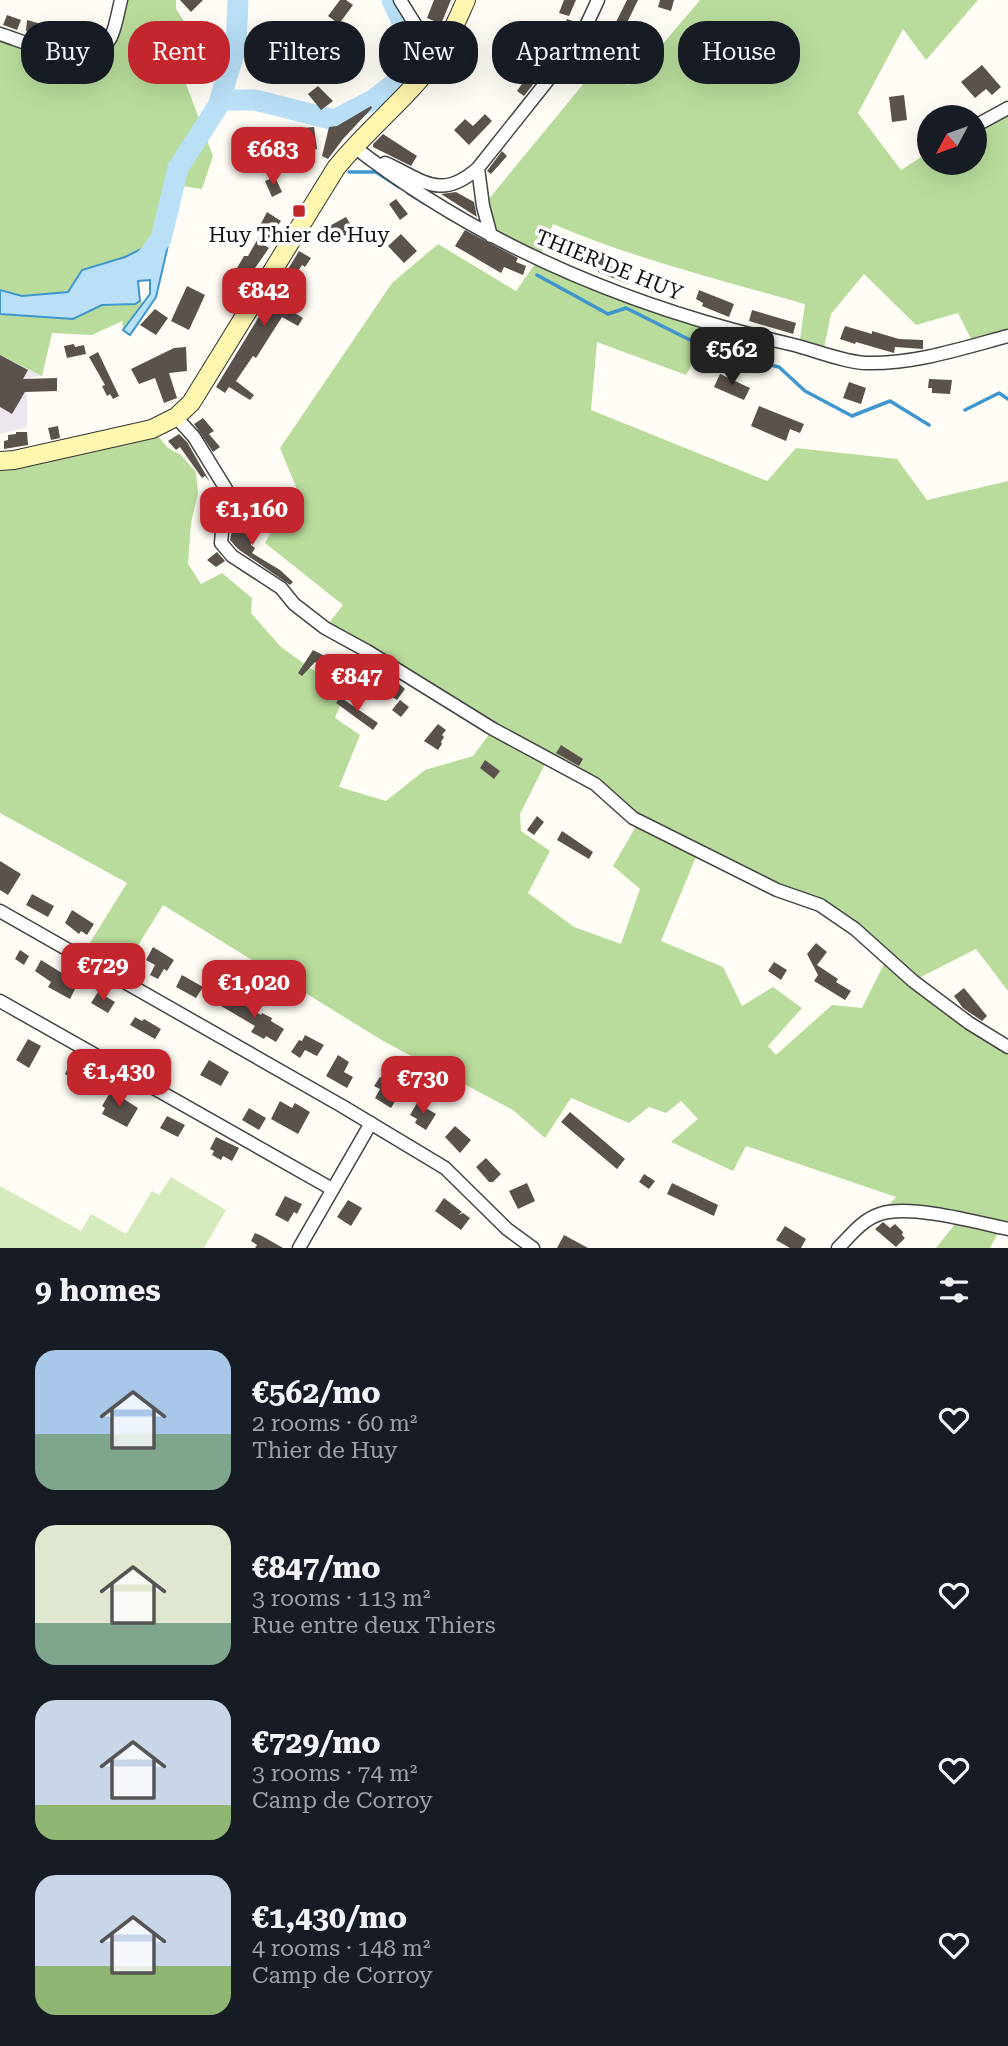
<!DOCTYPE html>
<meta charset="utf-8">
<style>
body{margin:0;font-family:"Roboto Serif",serif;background:#242831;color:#f1f3f6;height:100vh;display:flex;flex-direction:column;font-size:26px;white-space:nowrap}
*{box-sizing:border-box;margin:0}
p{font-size:23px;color:#9ea1a6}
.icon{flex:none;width:38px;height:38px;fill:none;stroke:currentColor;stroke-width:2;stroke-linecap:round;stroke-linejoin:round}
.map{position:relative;height:1248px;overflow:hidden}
.drawer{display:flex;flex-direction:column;background:#171b24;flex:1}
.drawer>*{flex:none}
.hud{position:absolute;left:21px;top:21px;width:966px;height:63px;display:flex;gap:14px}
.needle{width:46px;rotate:229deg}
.buttons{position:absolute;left:917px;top:105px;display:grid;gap:14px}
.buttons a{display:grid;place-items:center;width:70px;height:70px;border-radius:50%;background:#171b24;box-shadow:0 7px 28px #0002;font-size:35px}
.price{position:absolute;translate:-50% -60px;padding:0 16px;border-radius:14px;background:#c4262e;color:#fff;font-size:23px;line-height:46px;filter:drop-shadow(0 2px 4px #0008)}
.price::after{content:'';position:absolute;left:50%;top:42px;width:21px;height:16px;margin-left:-10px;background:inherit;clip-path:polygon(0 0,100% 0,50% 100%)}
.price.current{background:#222;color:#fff}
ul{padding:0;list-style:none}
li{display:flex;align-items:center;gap:21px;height:175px;padding:0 35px}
li span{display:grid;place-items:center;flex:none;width:196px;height:140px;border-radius:21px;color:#555}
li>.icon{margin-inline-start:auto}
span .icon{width:84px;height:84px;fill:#fffc;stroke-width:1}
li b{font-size:30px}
h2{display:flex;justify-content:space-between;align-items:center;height:84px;padding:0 35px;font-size:30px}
.tag{padding:0 24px;border-radius:28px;background:#171b24;box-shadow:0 7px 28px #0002;font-size:24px;line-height:63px}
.tag.current{background:#c4262e;color:#fff}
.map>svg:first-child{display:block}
.industrial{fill:#eee6ef}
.green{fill:#d5ebbd}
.forest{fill:#b9dc9c;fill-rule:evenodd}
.water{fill:#b9e0f7;stroke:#3f96cf;stroke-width:2}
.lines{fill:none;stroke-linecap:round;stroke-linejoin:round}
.stream{stroke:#3f96cf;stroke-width:3.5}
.river{stroke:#b9e0f7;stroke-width:21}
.building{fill:#5a524d}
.minor-casing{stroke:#444;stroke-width:15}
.secondary-casing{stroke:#333;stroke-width:20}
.minor{stroke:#fff;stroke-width:12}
.secondary{stroke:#fff6b0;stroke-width:18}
.poi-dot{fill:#c4262e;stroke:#fff;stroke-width:2.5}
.labels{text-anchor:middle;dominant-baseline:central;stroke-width:7;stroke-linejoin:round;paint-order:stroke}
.poi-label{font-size:21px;fill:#111;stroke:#fff}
.street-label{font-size:21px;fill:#111;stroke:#fff}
</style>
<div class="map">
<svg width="1008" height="1248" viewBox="0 0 1008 1248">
<rect width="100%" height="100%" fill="#fffdf5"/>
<path class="industrial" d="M0,355L42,376L31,377L27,393V427L0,434Z"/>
<path class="green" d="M171,1177L226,1210L204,1248H0V1186L81,1231L91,1214L126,1234L152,1191L159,1195Z"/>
<path class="forest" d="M121,0H176V9L199,44L183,76L213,156L202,189L181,186L161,239L125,257L82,270L68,292L22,296L0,290V34L84,56L110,38Z
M700,0H978L926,60L903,29L858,113L901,170L929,152V163H975V126L1008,108V336L974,345L958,313L916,325L864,274L831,314L823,353L799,346L805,304C721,280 634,259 553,224L539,260L714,326L686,375L597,342L591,410L767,481L796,448L897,459L927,500L1008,481V991L976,949L913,981L1008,1047V1229L1001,1227L990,1248H936L959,1219L880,1214L896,1197L746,1146L733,1171L671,1142L698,1119L681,1101L666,1113L649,1107L629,1123L571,1098L545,1138L513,1110L383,1041L163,905L118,978L81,957L127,883L0,813V468L158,436L168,448L181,455L196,472L198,493L191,523L188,564L201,584L222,573L252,598L251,613L281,647L345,693L335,718L360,735L339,787L386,801L425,770L473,756L493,729L325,628L343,605L265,543L296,487L280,448L392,283L438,244L516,291L538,260L491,236L483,206L594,71L628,85ZM548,758L639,821L613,866L640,889L621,944L574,927L528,893L550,851L521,831L520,814ZM698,852L856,929L887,958L862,1008L832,1005L776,1055L768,1046L802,1008L773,987L742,1006L723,967L661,941Z
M140,301L143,302L123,330L122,321L92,335L52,333L42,376L0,355V314L73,319L102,305L135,304Z"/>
<path class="water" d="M161,239L169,241L156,297L130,335L123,330L150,294V280L138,281L140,301L135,304L102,305L73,319L0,314V290L22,296L68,292L82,270L125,257Z"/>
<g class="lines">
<path class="stream" d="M349,172H376L399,187
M408,193L424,203
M537,275L608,314L626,308L716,353L779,367L805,391L852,416L890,401L929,425
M965,410L999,393L1008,399"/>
<path class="river" d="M220,100H255L334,120L373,100L404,76L415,57L412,43L392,0
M145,260L161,239L178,168L218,106L236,47L238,0"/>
</g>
<path class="building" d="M180,0H203L191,12Z
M340,0H346L353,5L339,24L328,16Z
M434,0H451L441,24L427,18Z
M564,0H576L569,16L559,13Z
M627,0H638L619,39L610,34Z
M660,0H674L671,11L658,7Z
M7,15L21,20L17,30L3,25Z
M567,19L578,23L571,36L524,96L517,91L522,84L517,80L524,71L532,77L546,57L541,54L549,42L555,46Z
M27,20L62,30V34L75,39L76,46L48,41V39L26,31Z
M626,40L636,48L629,57L619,49Z
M982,65L1001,87L992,95L986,89L975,98L961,82Z
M318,86L333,101L321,110L308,94Z
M904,95L907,120L892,122L889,97Z
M371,106L372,108L343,139L328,159L322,156L329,127L337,126Z
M485,114L492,121L469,145L454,130L465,119L473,126Z
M314,127L317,149L285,157L287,161L270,167L264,146L291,137L290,129Z
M383,134L417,156L411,166L373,147V144Z
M502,151L507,156L491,174L487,171Z
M275,177L282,192L272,197L265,181Z
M456,192L474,202L477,217L441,194Z
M396,199L408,214L400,220L389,204Z
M267,212L281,221L264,245L269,248L241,288L230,280L244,256H248L260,235L256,233Z
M346,217L354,230L332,243L324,229Z
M465,230L518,258L516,262L526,266L523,275L504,267L501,273L455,246Z
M401,234L417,251L404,263L388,246Z
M596,250L606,254L603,262L631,276L628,284L598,272L601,265L592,261Z
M299,251L311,258L305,267L302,265L291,282L296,286L284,306L303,318L298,326L282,317L256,358L253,356L236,381L254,395L250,400L229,387L225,393L216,387Z
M641,277L660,284L657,294L637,287Z
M187,286L205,295L189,330L171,321Z
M699,290L734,304L729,317L702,306L703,303L696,299Z
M155,309L168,318L156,335L140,325Z
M752,310L796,323L793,334L749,321Z
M845,326L872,334V331L899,339L923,340V349L895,347L894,353L856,342L855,344L840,339Z
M74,344L75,347L84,345L86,354L67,358L64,346Z
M186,347L187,371L169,373L177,398L164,403L155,378L139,384L131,369L174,348Z
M98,352L119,396L113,399L110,394L107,396L102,386L105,385L89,357Z
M0,355L28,370L23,379L57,378V391L25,392L12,414L0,407Z
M720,374L750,388L744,400L714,387Z
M929,379L952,380L950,394L932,393V388H928Z
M849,382L866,388L861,404L843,398Z
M759,406L804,424L800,433L790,429L786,441L751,426Z
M203,418L214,431L209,434L220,447L213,452L194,424Z
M58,426L60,438L51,440L48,428Z
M16,432H27L28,445L4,449V441L8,440V435L16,434Z
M179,434L187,442L210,482L205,476L202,478L180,447L176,450L168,441Z
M235,514L243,517L239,526L255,533L251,545L255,548L252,553L280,570L293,582L290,585L238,549L230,540Z
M217,552L225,561L216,567L207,560Z
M313,650L356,672L371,688L369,691L344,675L343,677L315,662L302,676L298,673Z
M397,682L405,689L397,700L388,694Z
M340,697L378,723L373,730L336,703Z
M400,700L409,707L401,717L392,710Z
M438,724L446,730L442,735L444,737L441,742L442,744L438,750L424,741Z
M561,745L583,759L579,766L556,753Z
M485,760L500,771L494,779L480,768Z
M537,816L544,822L534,835L527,830Z
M562,831L593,852L589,859L557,840Z
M0,861L21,874L8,895L0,890Z
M32,894L54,906L48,917L26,905Z
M72,910L94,924L87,935L81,931L79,934L65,923Z
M816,943L827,952L817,965L838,979L836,982L851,991L845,1000L814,981L818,975L807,954Z
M153,947L174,960L167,971L164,969L158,979L150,975L155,965L146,960Z
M20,950L29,956L24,965L15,959Z
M41,960L78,983L70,999L48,987L51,982L35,971Z
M774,962L787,970L781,980L768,971Z
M182,975L203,987L196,998L176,987Z
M964,988L987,1016L982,1021L963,1008L954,996Z
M98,992L115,1002L108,1013L91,1003Z
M227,995L261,1015L262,1013L272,1018L271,1021L284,1029L276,1042L266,1036L264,1039L251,1032L255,1026L221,1006Z
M135,1017L142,1021L144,1019L161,1029L155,1039L130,1025Z
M305,1035L324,1045L317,1056L305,1050L300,1058L291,1052L299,1040L302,1041Z
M28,1039L41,1046L29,1068L16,1060Z
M338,1055L349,1062L344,1072L353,1077L347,1088L326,1076Z
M209,1060L229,1072L221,1086L200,1075Z
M71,1062L92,1074L85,1086L65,1074Z
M380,1077L402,1090L391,1108L375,1098L380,1089L374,1086Z
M111,1091L138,1108L127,1127L102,1114L105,1108L102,1106Z
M280,1101L292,1108L295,1103L310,1112L298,1134L271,1119Z
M417,1103L436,1114L426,1130L415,1123L417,1119L410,1115Z
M249,1108L266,1118L259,1130L242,1120Z
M570,1112L625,1159L617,1169L561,1122Z
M167,1116L185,1125L178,1137L160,1128Z
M455,1126L471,1140L460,1153L445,1137Z
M216,1137L239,1148L232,1161L223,1156L221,1160L212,1155L214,1151L210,1149Z
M486,1158L501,1174L493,1182H489L476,1167Z
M644,1174L655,1181L649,1189L639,1182Z
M527,1183L535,1201L518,1209L509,1191Z
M672,1183L718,1205L714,1216L667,1194Z
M285,1196L302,1204L297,1214L294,1212L288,1222L275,1215Z
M444,1198L462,1212L458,1215L463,1213L470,1218L461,1230L435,1211Z
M348,1200L362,1208L351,1226L337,1217Z
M883,1222L890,1228L895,1224L903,1232L902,1235L905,1238L896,1247L875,1229Z
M785,1226L806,1239L801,1248H790L776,1240Z
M255,1233L262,1236L283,1248H255L257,1245L251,1241Z
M564,1235L588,1248H557Z"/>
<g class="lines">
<defs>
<path id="minor" d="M400,0L436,58
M0,34C29,43 92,74 111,37C116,26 118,12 121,0
M975,126L1008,108
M353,146C482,246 632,308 790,344C812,349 846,363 867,363C915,364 963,348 1008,336
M385,163C422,179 440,202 478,168L579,41L598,0
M478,168L483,206L491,236
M176,417L194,437L226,489L221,543L232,556L281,588L294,604L325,628L367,651L493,729L595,784L633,818L777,890L820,905L855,929L913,981L969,1023L1008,1047
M0,911L342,1106L445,1168L507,1229L533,1248
M0,1001L332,1189
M299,1248L371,1123
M838,1248C850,1236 863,1219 880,1214C910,1204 976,1222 1008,1229"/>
<path id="secondary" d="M0,461L14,460L152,429L176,417L191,403L336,168C366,130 407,99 436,59C448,42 457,20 466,0"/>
</defs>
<use href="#minor" class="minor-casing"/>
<use href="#secondary" class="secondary-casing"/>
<use href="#minor" class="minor"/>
<use href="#secondary" class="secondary"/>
</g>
<rect class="poi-dot" x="292" y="204" width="14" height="14" rx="3.5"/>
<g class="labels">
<g class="poi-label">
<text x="299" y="235">Huy Thier de Huy</text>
</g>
<g class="street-label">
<text transform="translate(609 265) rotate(22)">THIER DE HUY</text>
</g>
</g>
</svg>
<div class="buttons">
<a><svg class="needle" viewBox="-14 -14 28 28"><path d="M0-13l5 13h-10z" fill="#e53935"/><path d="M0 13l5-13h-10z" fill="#9ea1a6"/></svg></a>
</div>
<b class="price" style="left:273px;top:187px">€683</b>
<b class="price" style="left:264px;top:328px">€842</b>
<b class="price current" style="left:732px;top:387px">€562</b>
<b class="price" style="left:252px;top:547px">€1,160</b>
<b class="price" style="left:357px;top:714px">€847</b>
<b class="price" style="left:103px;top:1003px">€729</b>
<b class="price" style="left:254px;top:1020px">€1,020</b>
<b class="price" style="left:119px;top:1109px">€1,430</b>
<b class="price" style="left:423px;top:1116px">€730</b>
<div class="hud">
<a class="tag">Buy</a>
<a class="tag current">Rent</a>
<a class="tag">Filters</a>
<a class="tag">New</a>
<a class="tag">Apartment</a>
<a class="tag">House</a>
</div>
</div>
<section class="drawer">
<h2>9 homes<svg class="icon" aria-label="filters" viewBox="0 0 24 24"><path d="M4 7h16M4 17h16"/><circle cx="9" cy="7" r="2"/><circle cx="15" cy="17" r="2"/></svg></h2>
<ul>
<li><span style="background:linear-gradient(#a9c7e8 60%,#7fa58c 0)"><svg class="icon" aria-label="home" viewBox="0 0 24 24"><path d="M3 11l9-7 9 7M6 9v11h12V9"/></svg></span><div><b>€562/mo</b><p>2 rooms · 60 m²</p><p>Thier de Huy</p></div><svg class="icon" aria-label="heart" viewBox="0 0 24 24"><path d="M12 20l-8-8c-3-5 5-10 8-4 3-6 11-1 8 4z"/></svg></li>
<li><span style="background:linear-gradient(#dfe7d0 70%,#7fa58c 0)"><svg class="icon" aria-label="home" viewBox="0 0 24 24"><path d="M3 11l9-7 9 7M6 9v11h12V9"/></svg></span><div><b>€847/mo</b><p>3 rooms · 113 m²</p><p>Rue entre deux Thiers</p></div><svg class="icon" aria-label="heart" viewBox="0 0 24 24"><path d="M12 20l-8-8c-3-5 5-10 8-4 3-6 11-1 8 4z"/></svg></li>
<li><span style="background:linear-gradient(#c9d6e8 75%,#8fb573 0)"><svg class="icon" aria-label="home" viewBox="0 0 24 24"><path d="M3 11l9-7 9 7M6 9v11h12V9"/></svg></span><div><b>€729/mo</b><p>3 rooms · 74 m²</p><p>Camp de Corroy</p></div><svg class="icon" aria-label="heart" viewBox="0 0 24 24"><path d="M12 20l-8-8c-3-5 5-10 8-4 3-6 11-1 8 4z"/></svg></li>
<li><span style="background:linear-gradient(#c9d6e8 65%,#8fb573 0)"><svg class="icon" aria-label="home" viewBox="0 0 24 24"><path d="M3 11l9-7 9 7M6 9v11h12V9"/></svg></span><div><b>€1,430/mo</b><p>4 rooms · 148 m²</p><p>Camp de Corroy</p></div><svg class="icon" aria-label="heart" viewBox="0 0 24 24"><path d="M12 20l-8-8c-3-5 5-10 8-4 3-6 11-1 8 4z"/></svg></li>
</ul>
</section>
